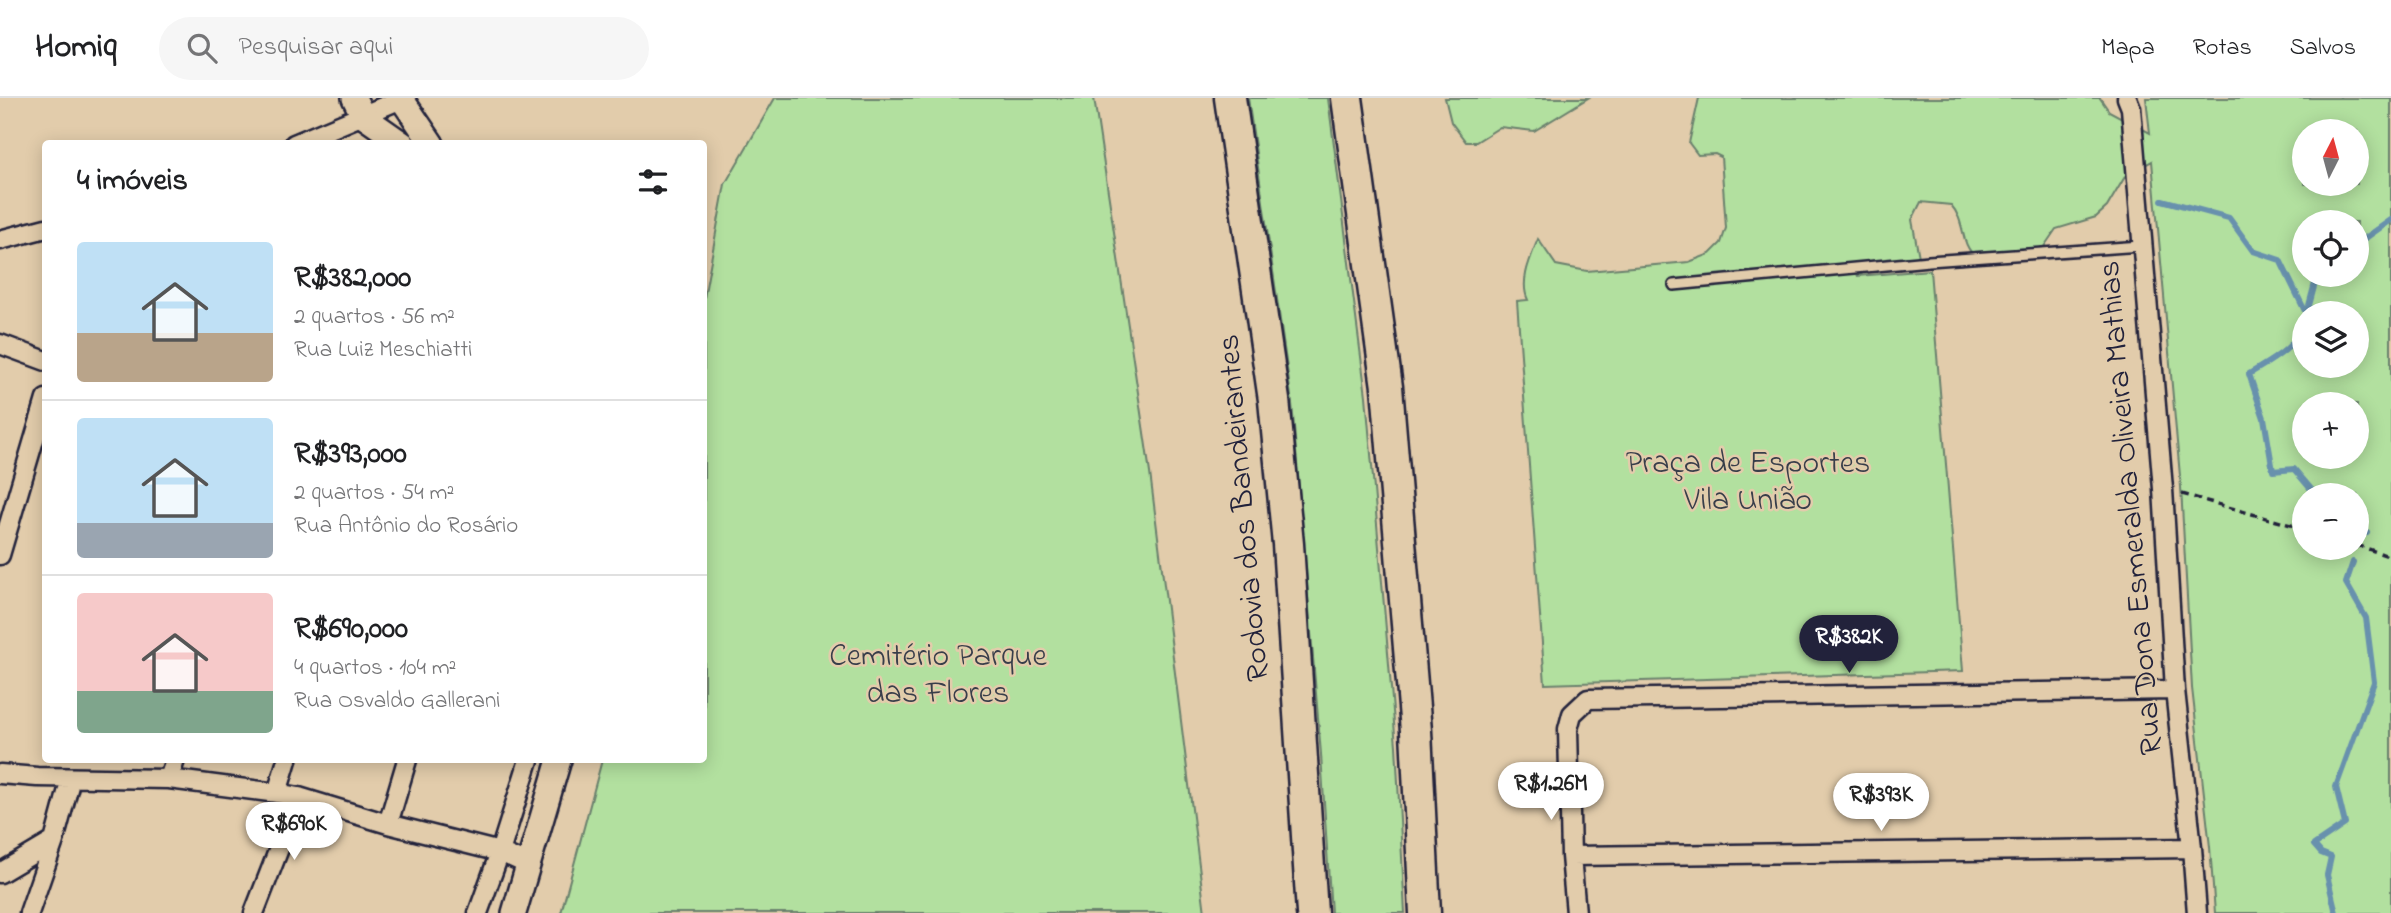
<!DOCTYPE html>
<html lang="pt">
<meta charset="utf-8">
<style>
body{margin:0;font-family:"Indie Flower",sans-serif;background:#f6f6f6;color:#202124;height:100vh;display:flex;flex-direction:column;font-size:26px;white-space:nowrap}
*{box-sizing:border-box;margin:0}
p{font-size:23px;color:#757577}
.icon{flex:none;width:38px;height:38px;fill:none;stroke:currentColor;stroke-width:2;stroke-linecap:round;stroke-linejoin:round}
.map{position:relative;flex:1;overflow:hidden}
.panel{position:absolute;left:42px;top:42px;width:665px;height:623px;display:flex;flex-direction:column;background:#fff;border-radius:7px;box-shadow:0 4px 18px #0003}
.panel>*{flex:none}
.needle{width:46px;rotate:6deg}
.tools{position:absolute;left:2292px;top:21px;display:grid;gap:14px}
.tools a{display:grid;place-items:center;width:77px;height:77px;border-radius:50%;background:#fff;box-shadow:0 4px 18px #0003;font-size:35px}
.price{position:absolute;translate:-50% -60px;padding:0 16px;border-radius:24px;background:#fff;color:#222;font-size:23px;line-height:46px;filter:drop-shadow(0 2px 4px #0008)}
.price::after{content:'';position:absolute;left:50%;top:42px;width:21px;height:16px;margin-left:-10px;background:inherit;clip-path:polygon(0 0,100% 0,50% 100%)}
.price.selected{background:#22223b;color:#fff}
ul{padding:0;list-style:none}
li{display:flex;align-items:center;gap:21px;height:175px;padding:0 35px}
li+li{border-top:2px solid #e0e0e0}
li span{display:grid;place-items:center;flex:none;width:196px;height:140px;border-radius:7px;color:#555}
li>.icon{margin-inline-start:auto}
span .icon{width:84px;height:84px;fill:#fffc;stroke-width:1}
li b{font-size:30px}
h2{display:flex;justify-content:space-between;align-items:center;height:84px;padding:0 35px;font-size:30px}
header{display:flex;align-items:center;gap:42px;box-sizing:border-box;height:98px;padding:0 35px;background:#fff;border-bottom:2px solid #e0e0e0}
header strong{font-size:33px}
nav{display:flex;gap:38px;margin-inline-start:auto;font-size:24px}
.search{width:490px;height:63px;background:#f6f6f6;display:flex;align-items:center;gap:18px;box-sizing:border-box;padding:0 24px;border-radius:38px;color:#757577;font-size:26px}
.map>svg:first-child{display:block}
.green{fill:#b2e09f;stroke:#6a816d;stroke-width:2;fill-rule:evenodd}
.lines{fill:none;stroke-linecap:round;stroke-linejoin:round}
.stream{stroke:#6891ad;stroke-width:6}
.service-casing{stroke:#22223b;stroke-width:14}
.minor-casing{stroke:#22223b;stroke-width:23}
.secondary-casing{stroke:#22223b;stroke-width:28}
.motorway-casing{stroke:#22223b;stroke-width:35}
.path{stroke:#22223b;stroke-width:3.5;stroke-dasharray:7 5;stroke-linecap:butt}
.service{stroke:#e2ccab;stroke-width:9}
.minor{stroke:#e2ccab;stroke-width:18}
.secondary{stroke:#e2ccab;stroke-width:23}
.motorway{stroke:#e2ccab;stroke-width:30}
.labels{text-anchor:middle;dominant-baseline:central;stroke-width:5;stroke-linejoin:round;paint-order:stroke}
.park-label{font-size:32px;fill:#383e4a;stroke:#e2ccab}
.street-label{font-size:32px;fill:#22223b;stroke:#e2ccab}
</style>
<header>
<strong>Homiq</strong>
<div class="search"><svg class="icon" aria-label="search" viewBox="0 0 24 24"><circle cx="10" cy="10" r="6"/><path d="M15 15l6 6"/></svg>Pesquisar aqui</div>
<nav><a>Mapa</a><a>Rotas</a><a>Salvos</a></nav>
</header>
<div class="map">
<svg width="2391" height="815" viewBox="0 0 2391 815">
<rect width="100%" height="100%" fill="#e2ccab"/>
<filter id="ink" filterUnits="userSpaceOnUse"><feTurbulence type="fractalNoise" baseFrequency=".0143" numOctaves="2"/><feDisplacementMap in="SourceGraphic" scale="14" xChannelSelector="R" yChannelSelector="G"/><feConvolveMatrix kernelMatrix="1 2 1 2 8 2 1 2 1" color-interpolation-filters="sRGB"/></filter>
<g filter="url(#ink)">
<path class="green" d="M775,0H1094L1150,375L1205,815H561L602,662H704V200L725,86Z
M1248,0H1328L1366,298L1396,648L1405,815H1331L1321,656L1292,305Z
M1445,0H1588L1534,33L1500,29L1476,44H1466L1451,24Z
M1699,0H2100L2109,13L2150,35L2146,0H2391V815H2215L2210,749L2192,590L2181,389L2152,63L2126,77L2107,109L2096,119L2056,131L2041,153C2016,160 1975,177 1965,142C1961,128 1960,117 1951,107L1921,104L1912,122L1919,159L1868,172L1857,178L1930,172L1963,573L1545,586L1517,203L1528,202C1519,183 1531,159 1538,141L1556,167L1587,173L1689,164L1710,156L1721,145L1726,130L1721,59L1715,56L1698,57L1689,45ZM2305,33H2357V86H2305ZM2305,124H2357V177H2305ZM2305,215H2357V268H2305ZM2305,306H2357V359H2305ZM2305,397H2357V450H2305Z"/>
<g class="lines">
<path class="stream" d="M2162,102L2229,120L2253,153L2280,162L2306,215
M2357,146L2391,122
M2307,215L2315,185L2321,177
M2305,223C2298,249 2270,263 2249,276L2264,320L2273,373L2294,371L2316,397
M2357,428L2367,435
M2336,815L2327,777L2331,759L2321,755L2314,747L2345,726L2336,689L2374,584L2366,520L2346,485L2353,464"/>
<defs>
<path id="service" d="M1674,187L1929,163L2141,148"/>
<path id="minor" d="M2127,0L2131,10L2163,391L2175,592L2192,750L2197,815
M294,46L404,0
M0,142L46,130
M0,246L46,263
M0,457L46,301
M0,676L37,679L169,681L277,695L299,699L388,726L500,754L529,767
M169,681L175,662
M277,695L287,662
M388,726L407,662
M1571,758L2192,750
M0,775L54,743
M29,815L54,743L71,680
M254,815L299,699
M478,815L500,754L529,662
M1576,815L1571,758L1568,631L1572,616L1588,601L2175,592"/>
<path id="secondary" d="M354,0L363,18L403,46
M401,0L432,46
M514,815L559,662"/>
<path id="motorway" d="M1230,0L1274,302L1288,446L1312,815
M1347,0L1387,289L1416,633L1425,815"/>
</defs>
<use href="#service" class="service-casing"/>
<use href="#minor" class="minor-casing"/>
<use href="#secondary" class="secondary-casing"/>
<use href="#motorway" class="motorway-casing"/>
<path class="path" d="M2182,396L2305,431
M2357,447L2391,459"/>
<use href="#service" class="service"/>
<use href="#minor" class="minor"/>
<use href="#secondary" class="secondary"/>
<use href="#motorway" class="motorway"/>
</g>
</g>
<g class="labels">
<g class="park-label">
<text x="1748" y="366">Praça de Esportes<tspan x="1748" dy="37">Vila União</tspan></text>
<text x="938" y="559">Cemitério Parque<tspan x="938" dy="37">das Flores</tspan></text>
</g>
<g class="street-label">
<text transform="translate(1245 410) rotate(-95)">Rodovia dos Bandeirantes</text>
<text transform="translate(2132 410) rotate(-95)">Rua Dona Esmeralda Oliveira Mathias</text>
</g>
</g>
</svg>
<div class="tools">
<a><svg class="needle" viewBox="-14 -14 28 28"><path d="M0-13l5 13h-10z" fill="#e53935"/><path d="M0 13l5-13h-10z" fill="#757577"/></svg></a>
<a><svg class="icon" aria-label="locate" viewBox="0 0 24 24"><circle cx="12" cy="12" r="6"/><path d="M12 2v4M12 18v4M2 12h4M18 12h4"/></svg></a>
<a><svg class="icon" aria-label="layers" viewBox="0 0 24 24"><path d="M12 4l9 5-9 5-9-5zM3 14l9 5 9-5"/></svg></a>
<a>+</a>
<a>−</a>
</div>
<b class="price selected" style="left:1849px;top:577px">R$382K</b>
<b class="price" style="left:1551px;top:724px">R$1.26M</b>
<b class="price" style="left:1881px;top:735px">R$393K</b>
<b class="price" style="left:294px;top:764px">R$690K</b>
<section class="panel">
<h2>4 imóveis<svg class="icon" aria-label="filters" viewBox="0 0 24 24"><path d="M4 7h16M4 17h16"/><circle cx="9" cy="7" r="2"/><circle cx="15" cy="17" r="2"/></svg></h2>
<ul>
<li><span style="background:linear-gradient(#bfe0f5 65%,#b9a48a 0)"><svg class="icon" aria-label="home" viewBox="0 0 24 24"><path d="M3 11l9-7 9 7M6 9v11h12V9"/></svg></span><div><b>R$382,000</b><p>2 quartos · 56 m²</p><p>Rua Luiz Meschiatti</p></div></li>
<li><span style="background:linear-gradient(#bfe0f5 75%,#9aa5b1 0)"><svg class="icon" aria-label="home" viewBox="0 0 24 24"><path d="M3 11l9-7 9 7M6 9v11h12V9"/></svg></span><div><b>R$393,000</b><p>2 quartos · 54 m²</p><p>Rua Antônio do Rosário</p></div></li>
<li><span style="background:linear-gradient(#f6c9c9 70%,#7fa58c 0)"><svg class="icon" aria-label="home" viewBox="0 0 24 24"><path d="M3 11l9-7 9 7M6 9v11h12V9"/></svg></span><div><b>R$690,000</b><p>4 quartos · 104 m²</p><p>Rua Osvaldo Gallerani</p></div></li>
</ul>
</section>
</div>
